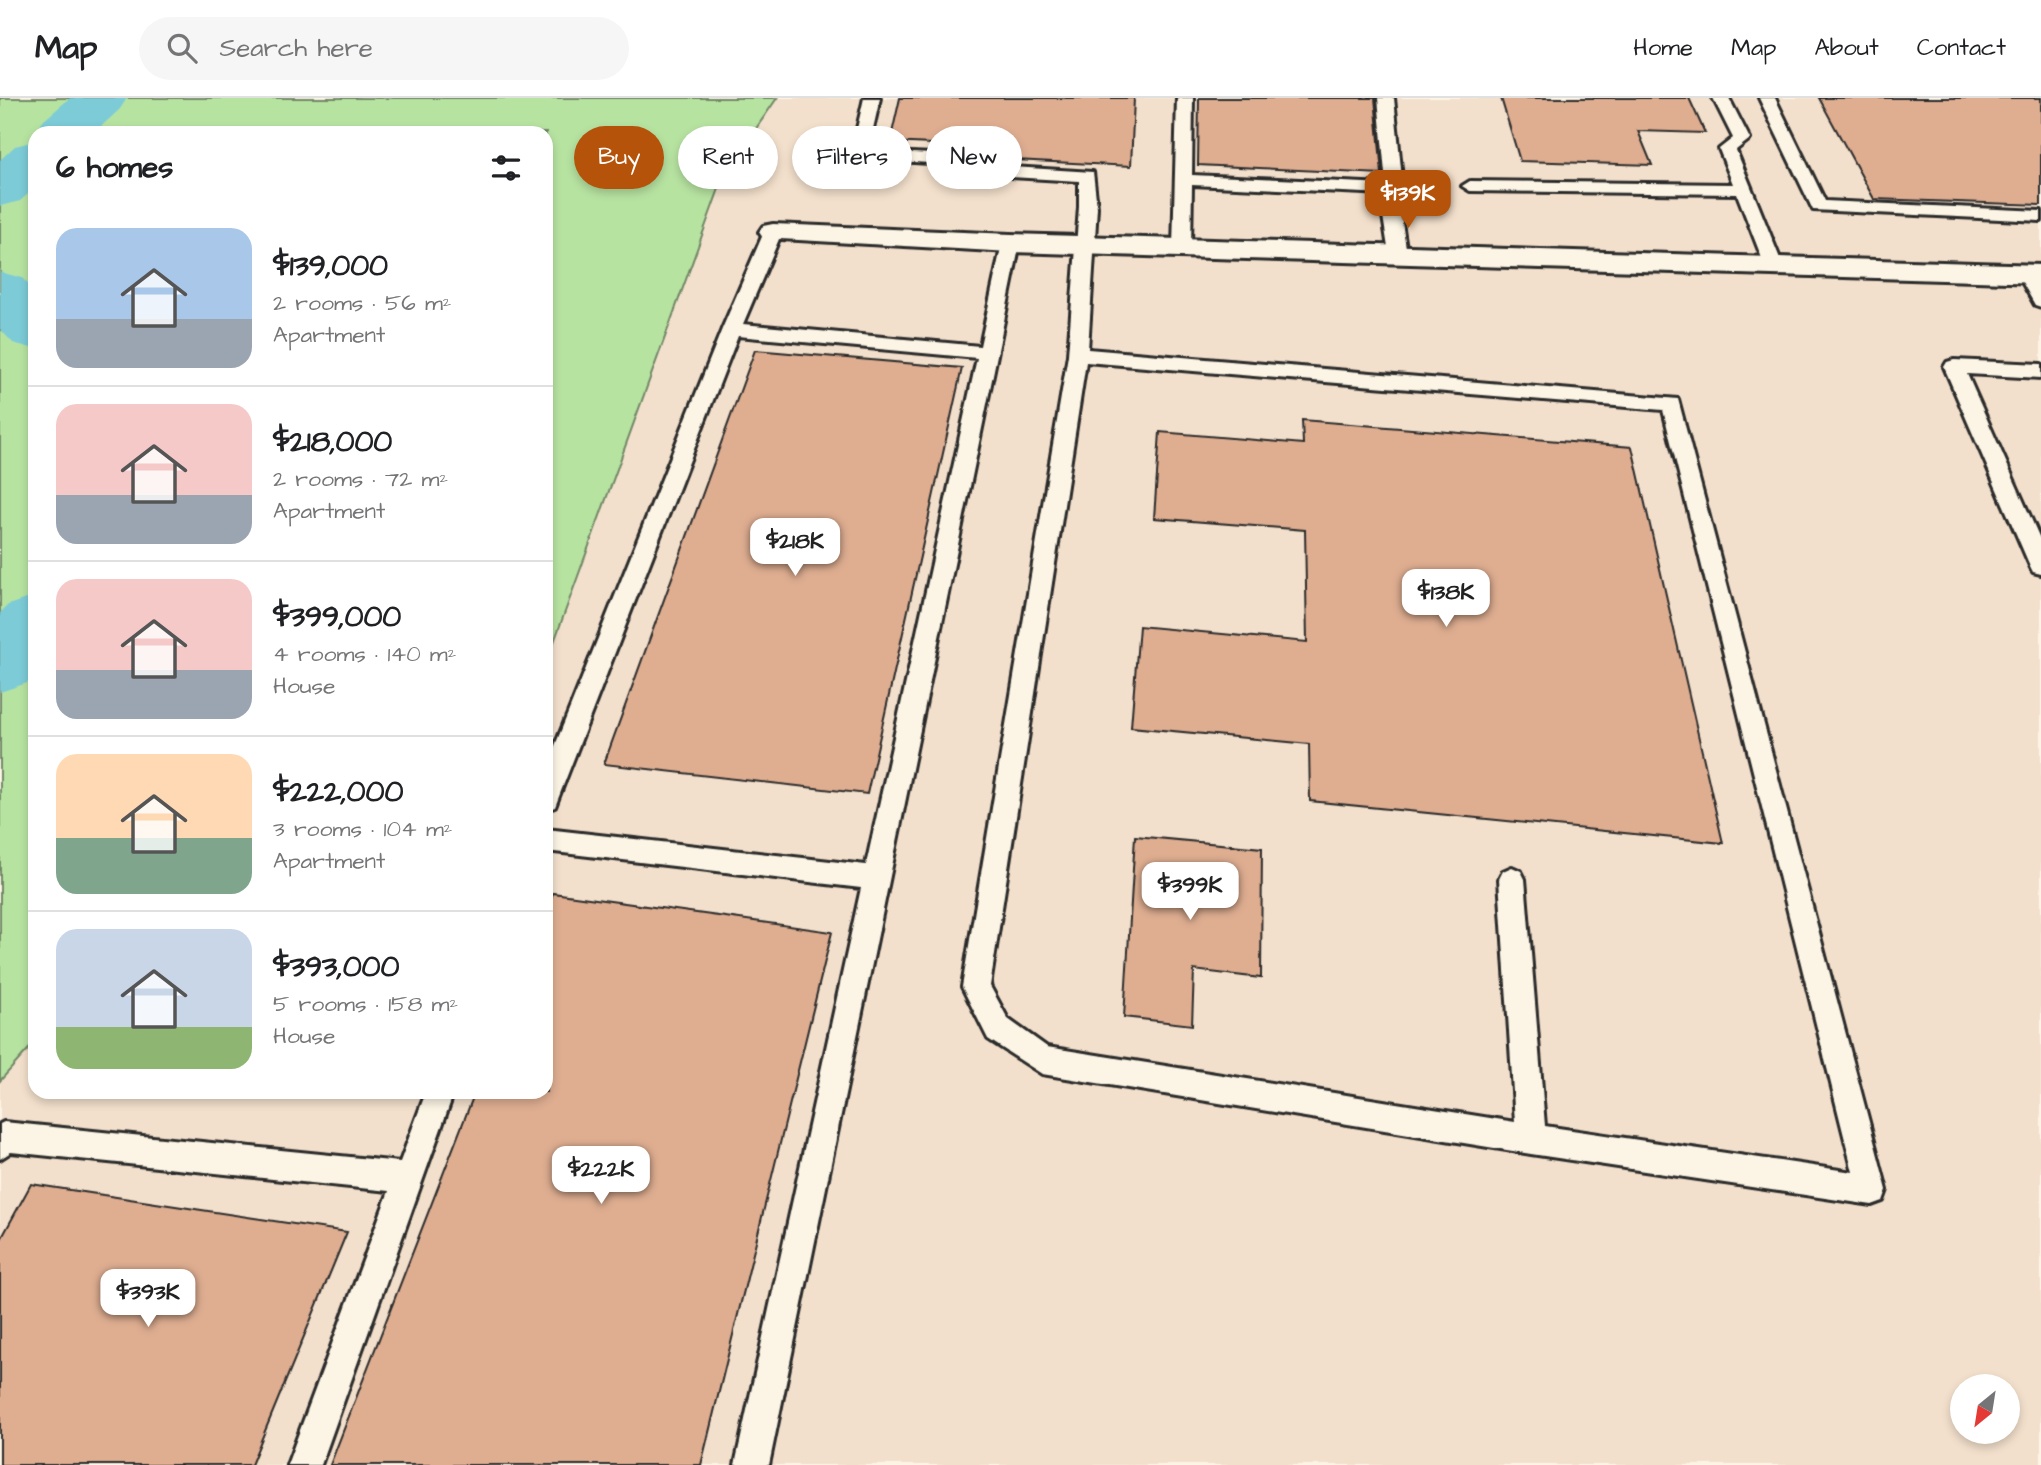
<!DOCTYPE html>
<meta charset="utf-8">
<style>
body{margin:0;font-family:"Architects Daughter",sans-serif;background:#f6f6f6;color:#202124;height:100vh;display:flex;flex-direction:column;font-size:26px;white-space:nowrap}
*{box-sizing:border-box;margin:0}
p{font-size:23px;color:#757577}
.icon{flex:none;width:38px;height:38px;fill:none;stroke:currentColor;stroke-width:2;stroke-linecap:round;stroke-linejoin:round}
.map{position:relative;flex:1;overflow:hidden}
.drawer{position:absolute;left:28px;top:28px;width:525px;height:973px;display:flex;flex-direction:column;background:#fff;border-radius:21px;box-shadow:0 4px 10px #0003}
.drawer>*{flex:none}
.hud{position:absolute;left:574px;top:28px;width:665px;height:63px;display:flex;gap:14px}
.needle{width:46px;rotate:210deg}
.controls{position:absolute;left:1950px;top:1276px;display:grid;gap:14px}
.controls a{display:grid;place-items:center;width:70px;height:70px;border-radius:50%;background:#fff;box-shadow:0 4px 10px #0003;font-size:35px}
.price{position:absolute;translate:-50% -60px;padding:0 16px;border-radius:14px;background:#fff;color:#222;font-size:23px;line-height:46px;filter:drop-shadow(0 2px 4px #0008)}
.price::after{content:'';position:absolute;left:50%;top:42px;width:21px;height:16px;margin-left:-10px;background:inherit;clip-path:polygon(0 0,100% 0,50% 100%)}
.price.on{background:#b45309;color:#fff}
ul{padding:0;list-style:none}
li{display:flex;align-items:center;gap:21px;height:175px;padding:0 28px}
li+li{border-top:2px solid #e0e0e0}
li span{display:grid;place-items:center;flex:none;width:196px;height:140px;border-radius:21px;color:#555}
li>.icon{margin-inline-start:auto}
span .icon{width:84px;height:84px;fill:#fffc;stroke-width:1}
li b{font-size:30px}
h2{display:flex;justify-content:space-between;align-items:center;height:84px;padding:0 28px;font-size:30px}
.pill{padding:0 24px;border-radius:32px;background:#fff;box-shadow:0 4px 10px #0003;font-size:24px;line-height:63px}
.pill.on{background:#b45309;color:#fff}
header{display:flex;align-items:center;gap:42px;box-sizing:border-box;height:98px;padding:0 35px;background:#fff;border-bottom:2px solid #e0e0e0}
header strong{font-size:33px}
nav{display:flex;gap:38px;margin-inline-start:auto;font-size:24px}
.search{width:490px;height:63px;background:#f6f6f6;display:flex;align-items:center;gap:18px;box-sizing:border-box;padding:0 24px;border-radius:38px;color:#757577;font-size:26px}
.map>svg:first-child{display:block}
.built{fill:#f3e0cc;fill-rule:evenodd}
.green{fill:#b7e3a1;stroke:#718766;stroke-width:2}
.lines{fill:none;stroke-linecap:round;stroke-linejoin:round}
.river{fill:#7bcbd7;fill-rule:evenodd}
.building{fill:#dfae91;stroke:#2b2b2b;stroke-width:2}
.lane-casing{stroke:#2b2b2b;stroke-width:6}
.street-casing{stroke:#2b2b2b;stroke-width:6}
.lane{fill:#fcf5e5;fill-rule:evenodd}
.street{fill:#fcf5e5;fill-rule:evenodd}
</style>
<header>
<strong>Map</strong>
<div class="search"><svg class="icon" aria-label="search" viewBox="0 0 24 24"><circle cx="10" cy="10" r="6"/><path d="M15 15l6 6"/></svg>Search here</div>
<nav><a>Home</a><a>Map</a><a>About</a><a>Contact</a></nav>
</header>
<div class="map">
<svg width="2041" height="1367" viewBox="0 0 2041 1367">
<rect width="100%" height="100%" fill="#fcf5e5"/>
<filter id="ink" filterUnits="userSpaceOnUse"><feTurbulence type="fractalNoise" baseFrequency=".0143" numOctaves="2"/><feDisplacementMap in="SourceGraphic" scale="14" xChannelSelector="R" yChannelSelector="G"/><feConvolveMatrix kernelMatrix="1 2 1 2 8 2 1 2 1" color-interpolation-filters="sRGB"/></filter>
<g filter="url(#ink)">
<path class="built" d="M0,0H2041V1367H0ZM35,35H546V994H35ZM1962,1288H2007V1334H1962Z"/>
<path class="green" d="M0,0H777L724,77L546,566V35H35V944L0,983Z"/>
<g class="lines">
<path class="river" d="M70,0H127L120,11L94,35H35L43,23Z
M35,43V90L20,103L0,108V62L15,48Z
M0,174L22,180L35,193V251L13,245L0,231Z
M35,498V577L27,585L0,594V515L8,507Z"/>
</g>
<path class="building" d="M900,0H1134L1131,68L1015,62L1017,50L890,44Z
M1199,0H1375L1382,76L1198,67Z
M1501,0H1689L1705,35L1638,33L1652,67L1520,63Z
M1819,0H2041V107L1874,101Z
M755,252L962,270L867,696L604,666Z
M1302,322L1632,349L1723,745L1310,703L1309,646L1131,629L1139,528L1307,544L1305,432L1154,420L1160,334L1303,346Z
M1135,738L1262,750L1261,880L1194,872L1192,927L1124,919Z
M553,795L832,834L701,1367H330L475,994H546V812Z
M31,1086L347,1134L251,1367H0V1143Z"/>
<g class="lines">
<defs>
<path id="lane" d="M864,0H880L868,53L976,58L1012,69L1093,74L1097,109L1088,251L1678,301L1887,1092L1883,1103L1872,1107L1531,1056L1042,976L988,941L962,889L1068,257L1079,109V83L1011,79L975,68L853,60L851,57ZM1086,264L1663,312L1853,1074L1545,1028L1525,781L1521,773L1512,769L1503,773L1499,781L1515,1024L1047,949L1008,921L990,888Z
M1177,0H1193L1192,77L1386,86L1378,0H1394L1403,91L1401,118L1407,156L1404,160L1398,162L1389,156L1383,118L1386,96L1192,87L1191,150L1188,154H1176L1173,150Z
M1713,0H1729L1750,41L1736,52L1783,168L1780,172H1768L1765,168L1737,96L1470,93L1462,88L1470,83L1733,86L1719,51L1733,40Z
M1759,0H1775L1825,103L2041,113V123L1813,112Z
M773,129L782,134L743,226L980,248L1002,145L1011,140L1020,145L769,1367H735L861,790L546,753V731L866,767L977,260L738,238L558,701L555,709L546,712V670L722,231L764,134Z
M2026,169L2032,171L2041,186V209L2035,207L2017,175Z
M1954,262L2041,266V280L1967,276L2041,443V476L2033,474L2030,468L1944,269L1947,264Z
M426,994H454L321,1367H287L389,1093L11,1054L0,1061V1026L4,1024L400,1064Z"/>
<path id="street" d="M773,126L1011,136L2041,167V185L1011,154L763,140L759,134L763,128Z"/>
</defs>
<use href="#lane" class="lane-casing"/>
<use href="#street" class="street-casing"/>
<use href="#lane" class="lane"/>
<use href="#street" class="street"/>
</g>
</g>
</svg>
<div class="controls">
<a><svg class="needle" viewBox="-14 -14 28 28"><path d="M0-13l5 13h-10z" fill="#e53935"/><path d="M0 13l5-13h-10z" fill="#757577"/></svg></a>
</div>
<b class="price on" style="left:1408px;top:132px">$139K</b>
<b class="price" style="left:795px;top:480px">$218K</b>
<b class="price" style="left:1446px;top:531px">$138K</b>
<b class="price" style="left:1190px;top:824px">$399K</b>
<b class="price" style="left:601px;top:1108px">$222K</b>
<b class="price" style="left:148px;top:1231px">$393K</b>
<div class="hud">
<a class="pill on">Buy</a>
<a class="pill">Rent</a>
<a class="pill">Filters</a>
<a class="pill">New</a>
</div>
<section class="drawer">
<h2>6 homes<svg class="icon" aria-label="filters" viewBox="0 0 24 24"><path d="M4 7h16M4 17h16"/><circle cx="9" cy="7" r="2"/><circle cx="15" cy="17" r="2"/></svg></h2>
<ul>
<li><span style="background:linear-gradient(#a9c7e8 65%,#9aa5b1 0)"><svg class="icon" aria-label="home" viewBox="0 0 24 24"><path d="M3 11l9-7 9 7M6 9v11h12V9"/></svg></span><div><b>$139,000</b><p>2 rooms · 56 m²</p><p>Apartment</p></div></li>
<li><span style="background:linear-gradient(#f6c9c9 65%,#9aa5b1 0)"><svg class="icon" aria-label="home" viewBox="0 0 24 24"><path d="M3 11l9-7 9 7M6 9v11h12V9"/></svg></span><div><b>$218,000</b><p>2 rooms · 72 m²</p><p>Apartment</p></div></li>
<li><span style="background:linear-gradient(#f6c9c9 65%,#9aa5b1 0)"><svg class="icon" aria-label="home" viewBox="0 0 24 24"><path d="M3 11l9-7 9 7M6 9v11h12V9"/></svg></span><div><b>$399,000</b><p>4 rooms · 140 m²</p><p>House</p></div></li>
<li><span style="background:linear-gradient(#ffd9b3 60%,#7fa58c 0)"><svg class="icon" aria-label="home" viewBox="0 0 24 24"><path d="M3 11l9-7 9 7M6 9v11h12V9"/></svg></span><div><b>$222,000</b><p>3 rooms · 104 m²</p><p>Apartment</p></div></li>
<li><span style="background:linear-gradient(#c9d6e8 70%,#8fb573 0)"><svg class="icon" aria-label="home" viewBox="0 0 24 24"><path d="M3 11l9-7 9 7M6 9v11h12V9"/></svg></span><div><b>$393,000</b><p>5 rooms · 158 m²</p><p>House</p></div></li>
</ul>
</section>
</div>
